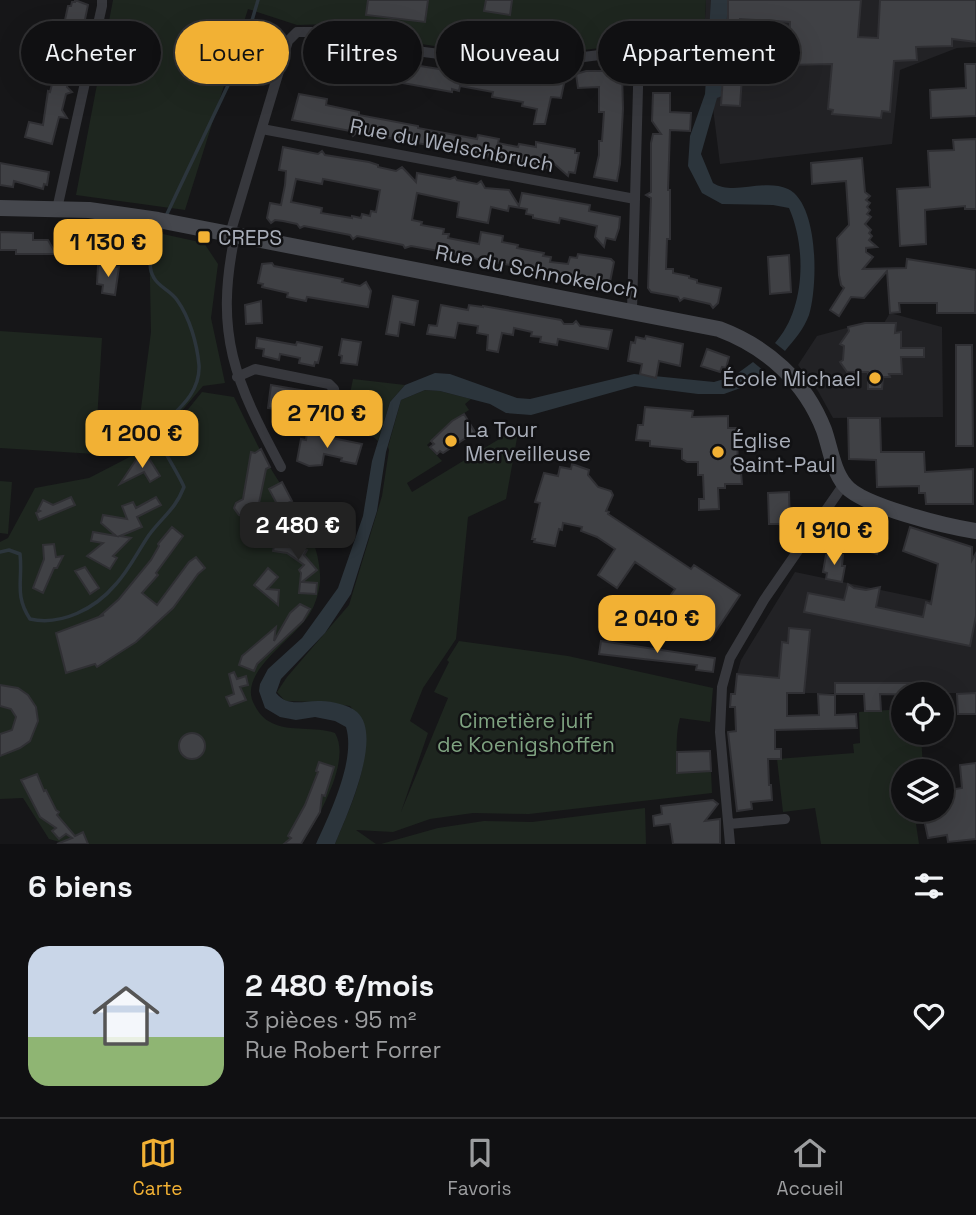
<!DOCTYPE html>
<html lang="fr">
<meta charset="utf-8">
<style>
body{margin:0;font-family:"Space Grotesk",sans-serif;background:#1e1e20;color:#f1f3f6;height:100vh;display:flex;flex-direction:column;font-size:26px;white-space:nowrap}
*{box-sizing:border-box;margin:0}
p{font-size:23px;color:#9c9d9f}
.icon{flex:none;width:38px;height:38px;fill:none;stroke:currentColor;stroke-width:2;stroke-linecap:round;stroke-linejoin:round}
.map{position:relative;height:844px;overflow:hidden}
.sheet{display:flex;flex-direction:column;background:#101012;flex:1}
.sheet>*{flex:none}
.top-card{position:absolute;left:21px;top:21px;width:934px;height:63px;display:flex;gap:14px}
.controls{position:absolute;left:891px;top:682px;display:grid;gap:14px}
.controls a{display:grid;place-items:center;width:63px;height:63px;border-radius:50%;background:#101012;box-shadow:0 7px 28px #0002,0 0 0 2px #303032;font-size:35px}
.price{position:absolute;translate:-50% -60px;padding:0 16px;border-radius:14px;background:#f2b134;color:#111;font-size:23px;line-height:46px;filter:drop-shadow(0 2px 4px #0008)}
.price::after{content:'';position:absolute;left:50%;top:42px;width:21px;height:16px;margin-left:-10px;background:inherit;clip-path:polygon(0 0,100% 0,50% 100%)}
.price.on{background:#222;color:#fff}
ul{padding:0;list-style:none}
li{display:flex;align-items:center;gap:21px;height:175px;padding:0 28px}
li span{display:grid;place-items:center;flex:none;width:196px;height:140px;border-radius:21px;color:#555}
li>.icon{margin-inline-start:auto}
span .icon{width:84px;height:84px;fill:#fffc;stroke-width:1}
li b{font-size:30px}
h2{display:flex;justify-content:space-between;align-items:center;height:84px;padding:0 28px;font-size:30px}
.pill{padding:0 24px;border-radius:32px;background:#101012;box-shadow:0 7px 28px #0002,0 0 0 2px #303032;font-size:24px;line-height:63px}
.pill.on{background:#f2b134;color:#111}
.menu{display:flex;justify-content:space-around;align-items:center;height:98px;border-top:2px solid #303032;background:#101012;font-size:19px;color:#9c9d9f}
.menu a{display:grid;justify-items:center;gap:4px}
.menu .on{color:#f2b134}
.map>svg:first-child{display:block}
.built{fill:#222225}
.green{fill:#1e261f}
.water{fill:#2c353c}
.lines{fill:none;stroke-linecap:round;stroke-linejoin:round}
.stream{stroke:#2c353c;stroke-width:3.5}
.building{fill:#404145;stroke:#303034;stroke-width:2;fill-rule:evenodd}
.street{stroke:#37383d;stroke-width:10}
.secondary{stroke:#45474d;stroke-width:16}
.poi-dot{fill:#f2b134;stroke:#111113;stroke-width:2.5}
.labels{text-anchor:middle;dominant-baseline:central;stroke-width:5;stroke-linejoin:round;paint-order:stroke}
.street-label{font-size:21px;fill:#a8adb8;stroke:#111113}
.poi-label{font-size:21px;fill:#a8adb8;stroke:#111113;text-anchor:start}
.park-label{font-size:21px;fill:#7fa381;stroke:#111113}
</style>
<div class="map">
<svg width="976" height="844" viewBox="0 0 976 844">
<rect width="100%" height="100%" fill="#161618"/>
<path class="built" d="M706,0H976V47L957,48L900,70L892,144L720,164L704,36Z
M890,313L942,327L943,417L833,418L818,391L798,365L817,336L865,323H884Z
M795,572L976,610V693H735L737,674L741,660Z"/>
<path class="green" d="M113,0H706L704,36L540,55L482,53L394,40L332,24L297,25L248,9L185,210L76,195Z
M149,231L204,243L218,264L211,318L225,383L203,386L168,427L138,431L151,332Z
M0,331L102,338L95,454L0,448Z
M353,379L405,385L390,402L378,441L346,413Z
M425,390L440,391L471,399L465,404L469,410L452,421L427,445L442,461L407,483L412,492L519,427L506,499L468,517L456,639L423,688L410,721L428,733L401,812L448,698L434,692L449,662L447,660L459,641L568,656L713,688L710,722L680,718C675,735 677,755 677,773L711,771L712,793L529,814L473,813L430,819L393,832L356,830L376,844H335C348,812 374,759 362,724C360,718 354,711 350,706L317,702L285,701L277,692L287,677L349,605L382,496L389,450L388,447L401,400Z
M202,392L234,397C246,421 257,446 271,469C291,502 318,533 320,574C321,587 316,604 309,615C294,639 237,673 254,704C258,712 263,719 272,723C290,732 315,726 335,733C352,761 317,819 302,844H67L49,839L23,798L0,799V542L8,538L35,488L89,478L149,447L169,433Z
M0,481L12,482L8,534L0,533Z
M903,709V733H924L921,734L923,768L918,769V772H903V810H922L924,823L916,824L919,844H821L815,808L783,812L777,759L854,753L853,744L860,743L859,712Z
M645,808L646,844H381L438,828L484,821L532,822Z"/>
<path class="water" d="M711,0H728L722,96L717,98L701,154L713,183C734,196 764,178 788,189C819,204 818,286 809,315C804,329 794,340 785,351L775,343C805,310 807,249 789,208L773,205L722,204L702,193L688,166L690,136L705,94Z
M753,362L764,371L746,386L724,394H698L635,386L531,415L506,413L490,404L440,391L425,390L401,400L386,452L377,511L351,594L325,633L281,679L276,693C288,708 304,700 321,701C332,701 349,705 357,712C384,736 346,817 335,844H316C330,813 356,760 346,727L335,721L315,717L296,720L280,717L265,708L259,691L260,684L268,669L302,638L338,588L363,516L372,461L390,402L405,385L435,373L450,374L517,398L530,399L634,374L714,382L734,376Z"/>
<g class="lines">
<path class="stream" d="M166,216L241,58L258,0
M0,552L9,550L20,554C23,580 14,595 30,619C61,626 95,609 116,584C129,570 138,551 149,535C163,516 175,510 184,487C180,476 158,442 157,436C156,421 201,404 199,365C197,344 190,318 177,300C171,291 159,287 154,278C144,262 156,241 162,227"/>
</g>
<path class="building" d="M75,0L88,5L84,24L65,20L68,6H71L72,2H75Z
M368,0H428L425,22L366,15Z
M486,0H512L510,15L484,11Z
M728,0H861L858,37L878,38L880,0H976V42L952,39V46L916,47L917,60L894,61L890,112L882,111L881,118L832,114L833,110L828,109L832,64L788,65L790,22L740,19V49H744L740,106L721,105L725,48H729L734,39L728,31Z
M319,46L395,62L521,82V80L545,84L547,76L565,79L561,98L551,97L545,124H534L537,109L522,106L523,102L492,97L493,92L460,86L459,91L452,89V92L315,67L316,62L312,61Z
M61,48L78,52L67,87L72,92L66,94L62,110L67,118L59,117L52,144L25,137L29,122L43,125L48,91L50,92Z
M663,61L687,64L686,85H665V77L662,75Z
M965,64H976V116L931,118L930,90L966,88Z
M586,71H622L623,109L620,164L617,181L594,177L599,155V141H602L604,112H599V87L578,88L576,74Z
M653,93H670V112L691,113L690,131L670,130L668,190H670V239H667L666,269H673V273L689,276V278L697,280V283L721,288L718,303L713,308L710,304L684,298L680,301L678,297L651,292L648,288L651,198L646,195L651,192V143L653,134H661L652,121Z
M299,94L327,99L326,105L359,112V115L418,126V128L477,139L478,135L499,139L498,143L518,147L519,144L536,147V142L575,149V153H579L575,173L569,172L568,176L550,160L548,168L407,141L403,144L400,140L357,132L353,136L350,131L292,120Z
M976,139V209H965V206L925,210L926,244L900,246L897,189L930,187L928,151L954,150L953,140Z
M283,147L318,154L322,151L325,155L369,162L378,165V167L396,171L402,167L416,182L417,173L450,179L455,177L457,180L477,184L481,181L485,188L509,190L519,206L522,193L590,205L589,211L620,217L619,228L615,240L606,238L604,247L595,237L597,226L560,218L559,223L533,218V215L526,214L527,209L509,206L508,211L491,207L488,223L457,217L459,202L417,193L412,220L422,222L421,225L444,229L443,234H449L448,238L479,244L481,232L503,236L502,242L518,245L517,248L544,253L543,256L551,257L550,262L568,264L570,257L577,258L578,254L611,259L614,262L609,287L604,282L573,277L571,278L549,270L548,272L462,256L459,260L455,254L411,246L405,248L403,245L357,236L353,239L350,235L304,226L300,228L297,224L283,221L275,220L271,223L267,218L270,203L281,205L285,185L286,171L279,170ZM296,179L322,184L323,179L380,190L376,212L371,211L370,216L362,214L361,218L352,216V218L321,213L322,208L291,202Z
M862,158L865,192L870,196L866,200L870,203L867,207L870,210L867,214L871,217L865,224L871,230L869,233L872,236L869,240L877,247L866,248V252L873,257L863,269L906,268L907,259L976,270L975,313H937V303H899L900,312L890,313L887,271L864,298L851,297L839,316L830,310L844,288L841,285L839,275L837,238L849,225L846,181L812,184L811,163Z
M0,163L49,172L47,185L44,184L43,189L14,181L13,187L0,185Z
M0,232L33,233V240H48L56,254H16V250H0Z
M789,255L791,292L770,294L768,257Z
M272,263L274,266L343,279L342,282L360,286L366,282L371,291L368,307L307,297L306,301L287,297L288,293L262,287L263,284L258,283L262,264Z
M98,265L119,267L115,295L102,293L103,285L97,284Z
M393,296L418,301L414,325L400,322L398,336L386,334Z
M261,301L262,323L246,324L245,305Z
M441,305L468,310L469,305L483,307V306L561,320L564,324H573L576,321L580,326L612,330L608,349L558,339L557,345L540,342L541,337L531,336L532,332L514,328L513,335L502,333L498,352L487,350L488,335L477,333L478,326L458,323L455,338L427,334L429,325L437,326Z
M865,323H896L895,333L901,332V348H924V357H901L902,374H889L890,377H883L882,389H868V372H847L840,362L843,360L844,346L840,344L849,331L848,327Z
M646,336L683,344L680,366L659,361L656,378L640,374L642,364L628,361L631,342L635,343L636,337L645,339Z
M257,338L296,345L297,342L322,347L318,363L315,362L314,366L299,363L300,358L280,354L279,360L263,356L264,349L256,348Z
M342,339L361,342L357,365L341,363L342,356L339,355Z
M956,345H972L973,446H956Z
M707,349L729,357L726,368L722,367L720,372L701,366Z
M271,385L318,393L313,421L296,417V413L268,408Z
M645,407L693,411L692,417L728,416V428H737L738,473L741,472L742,484H725V488H718L719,509L699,510V499H704L703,475H698V462H687L682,459V449L650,446V441L636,440L638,425H643Z
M464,414L475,432L443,453L440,451L437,454L430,447L434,444L431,441L452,421Z
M848,418H880L881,452H924L925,472L973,469V504H926L925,493H919V486L877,487L876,460L849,459Z
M307,433L362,444L356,464L341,461L342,458L324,454L322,465L309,466L297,461L301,439L306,440Z
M261,449L270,467L266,469L256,518L239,515L234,508L236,503L243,499L251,452L255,453Z
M140,454L150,460L160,476L150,482L144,472L120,484Z
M572,464L589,470L588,475L598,487L611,491L613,495L606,511L609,512L608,514L691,569L694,565L740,595L710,640L674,616L678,609L676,608L677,606L668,599L675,589L635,562L617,588L598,575L615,549L597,537L581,531L582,527L563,523L562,530L559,529L555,546L534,542L535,539H532L540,503L535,502L544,473L558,476L560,467L571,469Z
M282,482L292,501L279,508L269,489Z
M789,492L790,524L782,527L779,524H769L768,493Z
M71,497L75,505L39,520L36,513L40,511L38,510L43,500L53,505Z
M156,497L161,505L137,517L142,527L120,536L131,538L113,556L117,558L110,569L87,556L103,543L91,541L93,532L116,536L101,523L103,515L127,519L122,506L133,502L136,508Z
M864,522L882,527L877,554L857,548Z
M172,527L183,536L156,573L158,575L142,593L157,605L189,562L196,557L205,568L198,574L173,608L136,642L97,667L95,664L66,673L56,633L104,615H101L119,599L151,560L159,546L158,544Z
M910,527L972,547V560L976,553V616L970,646L804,612L808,593L844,600L848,584L854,588L866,590L880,587L876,607L923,617L926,602L931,604L938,564L903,551Z
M276,536L290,538L307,550L304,555L317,570L302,582L317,583L316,594L299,593L301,573L299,570L304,565L287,553L273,551Z
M54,544L56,557L63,556L57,568H54L43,593L33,588L44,559L43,545Z
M831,551L843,555L842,566H845L842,582L826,579L827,573L823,572L826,555Z
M85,567L99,588L90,594L75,571Z
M268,568L278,577L267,589L279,590L278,605L254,585Z
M300,604L310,609L303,621L257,664L254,671L239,665L242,656L276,627L274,641L290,613Z
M789,628L810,630L804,693H787V716L819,715L818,694L835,695V715L856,714L857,728L775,730V749H781V759H768L769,785H771L772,800L751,802L752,809L737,811L728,732L736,731L735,707H730L731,694H735L737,674L779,678L782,642L788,643Z
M601,641L715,658L713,672L696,670L697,665L599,654Z
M234,672L237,679L246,676L248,685L240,687L246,700L230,706L226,697L234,694L229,674Z
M835,683H932V695L880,694L881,711H865L864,694H835Z
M0,685L18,688L28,695L36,707L38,721L30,741L20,748L0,756V734L12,730L16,717L11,709L0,706Z
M976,693V714H958L957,694Z
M179 746a13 13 0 1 1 26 0a13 13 0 1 1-26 0Z
M710,751L711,771L677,773V752Z
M319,762L334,767L325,796L322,795L320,812L301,844H284L291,838L288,836L305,805L318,772L316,771Z
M976,763V839L948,842L947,835L928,838L922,810H942V791L962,788L960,765Z
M37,774L44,791L46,790L56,810L59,812L57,815L75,836L83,832L88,844H57L72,838L66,834L59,839L52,831L56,828L40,817L21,780Z
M713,800L718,804L705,821L720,819V844H673L670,824L654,826L653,816L662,814L661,806Z"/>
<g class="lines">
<path class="street" d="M262,129L635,199
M57,209L102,6V0
M230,234L288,41L297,32H328L392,48L511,63L552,61L726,39
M235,235C214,335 235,381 281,467
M632,310L639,51
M237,377L255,369L329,384L334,389L336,399
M729,824L785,819
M730,844L720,732L722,687L730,658L764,600L844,484"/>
<path class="secondary" d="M0,208L89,210L158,220L719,329C767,347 805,381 824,430C830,447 833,471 845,485C861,506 949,527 976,531"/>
</g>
<g class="poi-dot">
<rect x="197" y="230" width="14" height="14" rx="3.5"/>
<circle cx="875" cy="378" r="7"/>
<circle cx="451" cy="441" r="7"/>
<circle cx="718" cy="452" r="7"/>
</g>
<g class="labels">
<g class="street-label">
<text transform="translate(452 145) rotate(11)">Rue du Welschbruch</text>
<text transform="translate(537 271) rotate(11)">Rue du Schnokeloch</text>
</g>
<g class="poi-label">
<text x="218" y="237">CREPS</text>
<text x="861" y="378" text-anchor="end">École Michael</text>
<text x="465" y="429">La Tour<tspan x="465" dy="24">Merveilleuse</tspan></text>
<text x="732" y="440">Église<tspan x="732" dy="24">Saint-Paul</tspan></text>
</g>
<g class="park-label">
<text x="526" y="720">Cimetière juif<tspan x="526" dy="24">de Koenigshoffen</tspan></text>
</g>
</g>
</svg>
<div class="controls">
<a><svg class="icon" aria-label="locate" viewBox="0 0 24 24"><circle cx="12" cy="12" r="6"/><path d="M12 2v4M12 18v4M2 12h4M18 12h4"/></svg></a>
<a><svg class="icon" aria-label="layers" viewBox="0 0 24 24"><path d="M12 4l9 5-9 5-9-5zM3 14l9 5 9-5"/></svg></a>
</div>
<b class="price" style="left:108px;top:279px">1 130 €</b>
<b class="price" style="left:327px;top:450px">2 710 €</b>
<b class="price" style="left:142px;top:470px">1 200 €</b>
<b class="price on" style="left:298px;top:562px">2 480 €</b>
<b class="price" style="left:834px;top:567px">1 910 €</b>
<b class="price" style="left:657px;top:655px">2 040 €</b>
<div class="top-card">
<a class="pill">Acheter</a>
<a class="pill on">Louer</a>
<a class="pill">Filtres</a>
<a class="pill">Nouveau</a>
<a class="pill">Appartement</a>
</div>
</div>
<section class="sheet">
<h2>6 biens<svg class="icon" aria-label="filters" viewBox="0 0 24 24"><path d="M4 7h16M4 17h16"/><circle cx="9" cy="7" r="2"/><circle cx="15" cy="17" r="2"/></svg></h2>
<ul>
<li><span style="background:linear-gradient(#c9d6e8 65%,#8fb573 0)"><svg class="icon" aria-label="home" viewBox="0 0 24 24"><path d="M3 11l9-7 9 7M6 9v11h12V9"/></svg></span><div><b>2 480 €/mois</b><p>3 pièces · 95 m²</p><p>Rue Robert Forrer</p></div><svg class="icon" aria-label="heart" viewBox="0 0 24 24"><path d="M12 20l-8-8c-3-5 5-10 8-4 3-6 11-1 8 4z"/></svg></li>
</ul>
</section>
<nav class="menu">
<a class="on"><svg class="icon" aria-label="map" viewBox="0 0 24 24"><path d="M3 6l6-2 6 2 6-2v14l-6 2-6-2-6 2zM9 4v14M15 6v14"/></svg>Carte</a>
<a><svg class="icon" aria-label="saved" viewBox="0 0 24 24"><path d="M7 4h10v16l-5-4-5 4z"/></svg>Favoris</a>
<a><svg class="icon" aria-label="home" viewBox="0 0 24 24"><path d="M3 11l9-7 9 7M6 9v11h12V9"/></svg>Accueil</a>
</nav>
